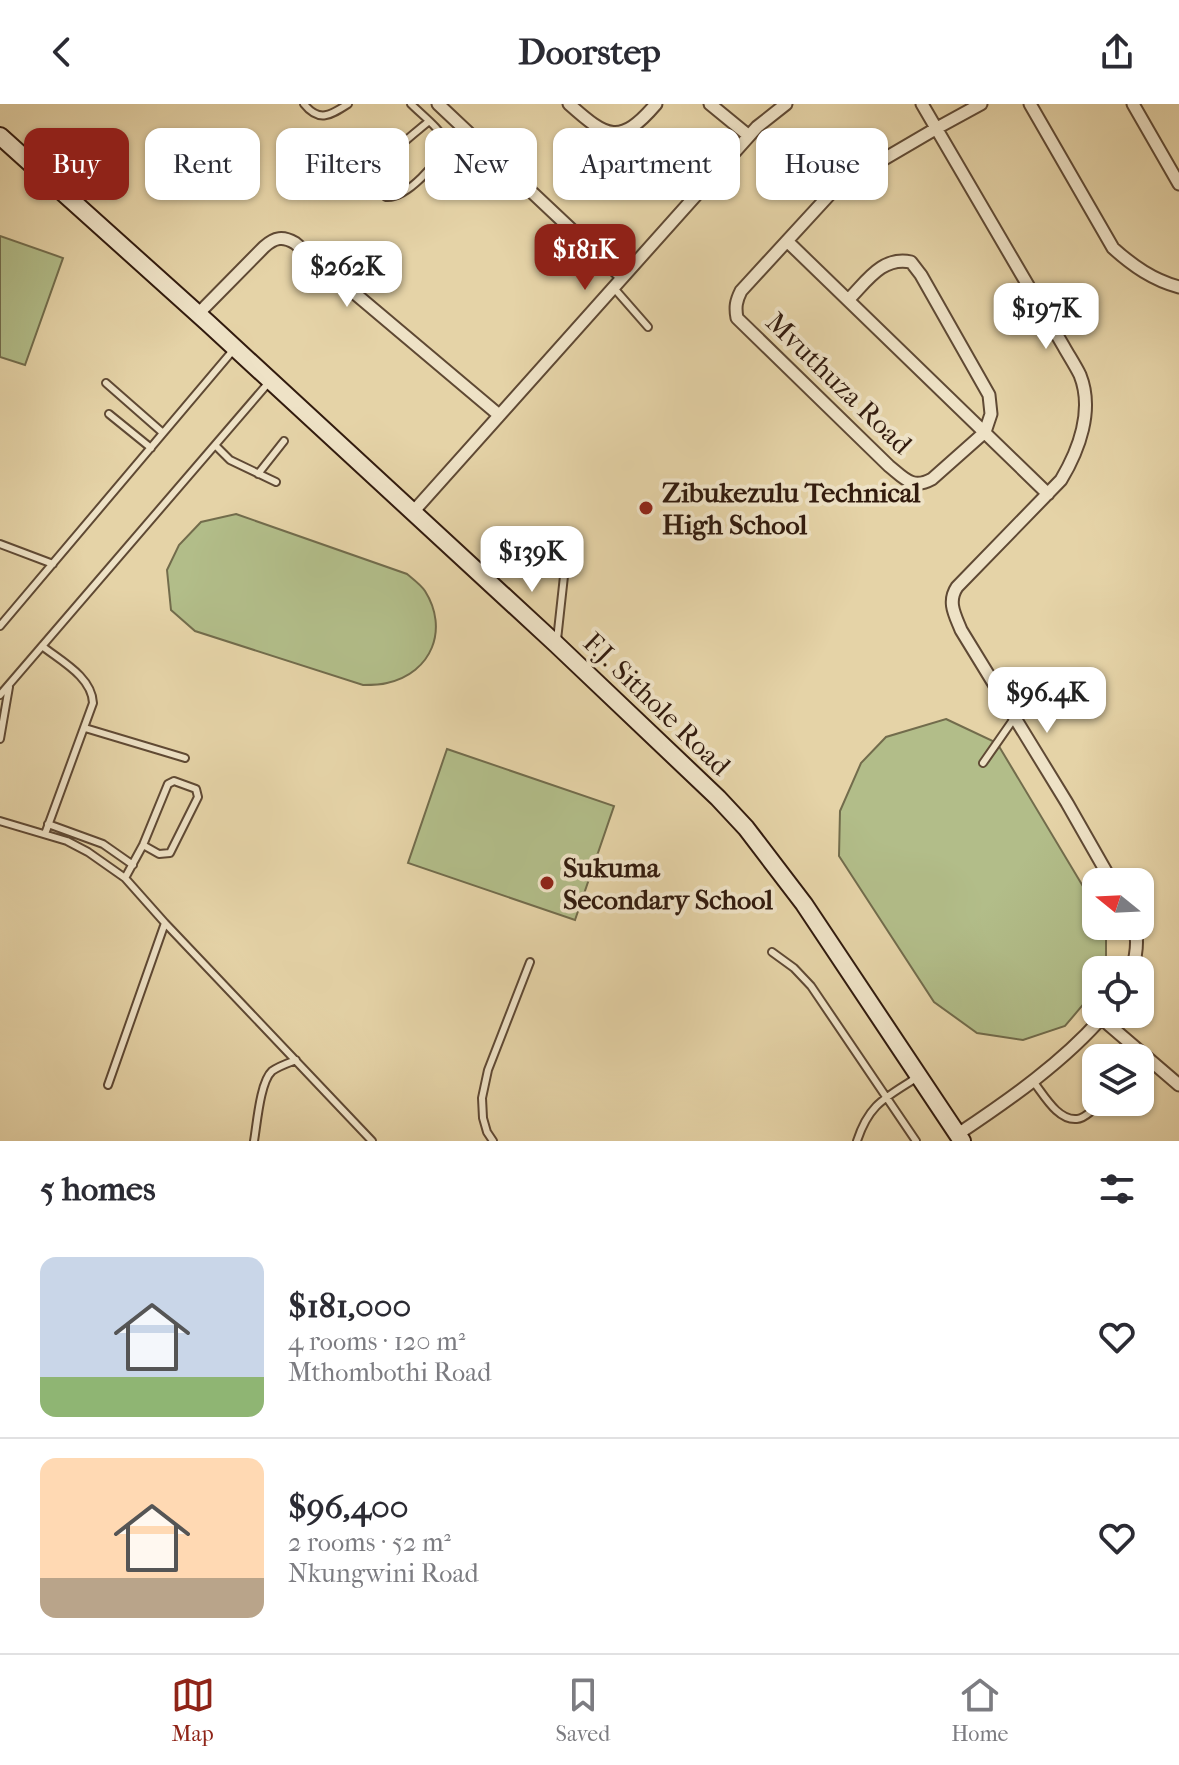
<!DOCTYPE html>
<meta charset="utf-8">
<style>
body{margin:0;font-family:"IM FELL French Canon",serif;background:#f7f7f7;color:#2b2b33;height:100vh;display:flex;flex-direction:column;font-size:30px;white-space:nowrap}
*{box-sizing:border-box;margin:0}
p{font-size:26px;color:#7c7c81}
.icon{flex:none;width:44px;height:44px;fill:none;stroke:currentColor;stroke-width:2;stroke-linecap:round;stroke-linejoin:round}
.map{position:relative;height:1037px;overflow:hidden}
.panel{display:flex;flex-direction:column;background:#fff;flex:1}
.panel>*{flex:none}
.guide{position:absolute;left:24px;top:24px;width:1132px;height:72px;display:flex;gap:16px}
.needle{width:52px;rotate:288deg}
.tools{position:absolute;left:1082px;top:764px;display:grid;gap:16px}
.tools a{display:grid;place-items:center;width:72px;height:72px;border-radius:16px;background:#fff;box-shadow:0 2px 6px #0004;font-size:40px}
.price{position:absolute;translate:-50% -68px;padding:0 18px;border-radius:16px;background:#fff;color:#222;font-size:26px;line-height:52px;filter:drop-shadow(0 2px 4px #0008)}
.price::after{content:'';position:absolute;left:50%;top:48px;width:24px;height:18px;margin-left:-12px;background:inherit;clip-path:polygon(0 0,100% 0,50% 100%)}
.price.current{background:#8f2418;color:#fff}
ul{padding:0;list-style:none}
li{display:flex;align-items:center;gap:24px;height:200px;padding:0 40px}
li+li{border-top:2px solid #e1e1e2}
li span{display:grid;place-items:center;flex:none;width:224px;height:160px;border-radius:16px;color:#555}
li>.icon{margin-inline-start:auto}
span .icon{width:96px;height:96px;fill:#fffc;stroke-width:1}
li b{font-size:34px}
h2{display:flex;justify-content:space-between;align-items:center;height:96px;padding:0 40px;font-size:34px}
.pill{padding:0 28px;border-radius:16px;background:#fff;box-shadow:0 2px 6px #0004;font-size:28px;line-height:72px}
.pill.current{background:#8f2418;color:#fff}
header{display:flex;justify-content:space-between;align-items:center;height:104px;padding:0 40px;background:#fff;font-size:36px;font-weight:700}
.dock{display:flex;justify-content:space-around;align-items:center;height:112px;border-top:2px solid #e1e1e2;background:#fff;font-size:22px;color:#7c7c81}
.dock a{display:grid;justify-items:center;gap:4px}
.dock .current{color:#8f2418}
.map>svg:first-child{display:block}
.green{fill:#b2bd89;stroke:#726c4c;stroke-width:2}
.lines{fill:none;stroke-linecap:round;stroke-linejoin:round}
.lane-casing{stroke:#5f4934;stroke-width:10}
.street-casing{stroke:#5f4934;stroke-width:15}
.secondary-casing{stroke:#321b0e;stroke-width:20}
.lane{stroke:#eee2c6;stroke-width:6}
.street{stroke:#eee2c6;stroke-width:11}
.secondary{stroke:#eee2c6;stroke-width:16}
.poi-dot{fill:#8f2418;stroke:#eee2c6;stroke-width:3}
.labels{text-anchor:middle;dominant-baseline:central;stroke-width:8;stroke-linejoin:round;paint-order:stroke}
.street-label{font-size:28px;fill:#321b0e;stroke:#eee2c6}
.poi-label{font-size:28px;font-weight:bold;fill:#321b0e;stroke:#eee2c6;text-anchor:start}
</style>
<header><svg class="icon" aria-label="back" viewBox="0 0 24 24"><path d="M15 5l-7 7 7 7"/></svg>Doorstep<svg class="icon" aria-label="share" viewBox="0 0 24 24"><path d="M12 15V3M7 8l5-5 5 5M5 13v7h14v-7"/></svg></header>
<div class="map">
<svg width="1179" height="1037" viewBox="0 0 1179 1037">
<rect width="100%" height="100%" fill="#e5d3a7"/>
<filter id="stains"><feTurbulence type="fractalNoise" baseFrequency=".0025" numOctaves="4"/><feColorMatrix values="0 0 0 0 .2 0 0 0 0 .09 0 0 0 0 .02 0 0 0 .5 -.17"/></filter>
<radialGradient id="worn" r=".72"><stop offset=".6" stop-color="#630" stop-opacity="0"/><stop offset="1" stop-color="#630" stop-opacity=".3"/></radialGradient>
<path class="green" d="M0,132L63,154L25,261L0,253Z
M236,410L407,470C413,475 421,481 425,487C449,525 432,569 387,579C380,581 371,581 363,581L195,527L171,506L167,466L179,441L201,418Z
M946,615L997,639L1096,804V822H1106V866H1096V884L1092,890L1065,922L1023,936L977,929L934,898L839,752L840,707L861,659L886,633Z
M447,645L614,702L575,816L408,759Z"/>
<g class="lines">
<defs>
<path id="lane" d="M304,0C319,19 331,11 348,0
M411,0C423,12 440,24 446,39C440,58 406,95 386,93C358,68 411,33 429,17
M613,183L648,223
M106,279L163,329
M109,310L151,344
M215,341L230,356L276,378
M258,370L284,337
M0,440L53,460
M0,522L235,244
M557,536L564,472
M42,542C61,557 92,573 93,599L45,730
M0,591L270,277
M85,624L185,654
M0,635L9,583
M983,659L1015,613
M0,717L67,737L88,748L125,774L165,819L372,1037
M48,720L103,740L133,761
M125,774L143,741L168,680L174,677L196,685L198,693L170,749L159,750L143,741
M772,848L794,864L811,882L916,1037
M1032,976C1043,989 1057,1017 1077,1015C1083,1015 1089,1009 1094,1005
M108,981L165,819
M254,1037C257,1020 260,978 272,967C279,962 288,959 296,956
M493,1037L487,1028L483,1014L482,994L488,966L530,858
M857,1037C869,1000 885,994 916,974"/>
<path id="street" d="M438,0L622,173
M569,0C607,34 620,42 656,0
M710,0L749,32
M922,0L1064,243C1069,252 1075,261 1080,271C1094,306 1079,346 1061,376L957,483C947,498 955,511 961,526L1067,699L1112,778
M1030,0L1113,144C1133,162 1153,176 1179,183
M1133,0L1179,80
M787,137L1048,390
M848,196C867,177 882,152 911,158L921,171L989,291L991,310L985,328L932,375C912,386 904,374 889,362L737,214C735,203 736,197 741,187L831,89L843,79L937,24L981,0
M198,210L264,143C275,133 283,132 295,139L499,311
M413,408L757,23L786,0
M1132,866C1136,852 1139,836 1134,822
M1101,914L1179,981
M958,1030C1009,996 1065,957 1105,910"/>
<path id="secondary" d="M0,32L208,219L556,540L718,694L746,724L804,800L962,1037"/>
</defs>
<use href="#lane" class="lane-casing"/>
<use href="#street" class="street-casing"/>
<use href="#secondary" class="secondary-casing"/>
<use href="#lane" class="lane"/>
<use href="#street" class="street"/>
<use href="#secondary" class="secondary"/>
</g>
<g class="poi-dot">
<circle cx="646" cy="404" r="8"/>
<circle cx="547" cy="779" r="8"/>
</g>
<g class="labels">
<g class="street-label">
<text transform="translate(839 279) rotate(44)">Mvuthuza Road</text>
<text transform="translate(657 600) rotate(44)">F.J. Sithole Road</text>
</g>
<g class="poi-label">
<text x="662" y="388">Zibukezulu Technical<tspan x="662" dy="32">High School</tspan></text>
<text x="563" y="763">Sukuma<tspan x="563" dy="32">Secondary School</tspan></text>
</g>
</g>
<rect width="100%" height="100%" filter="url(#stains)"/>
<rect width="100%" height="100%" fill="url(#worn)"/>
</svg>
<div class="tools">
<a><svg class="needle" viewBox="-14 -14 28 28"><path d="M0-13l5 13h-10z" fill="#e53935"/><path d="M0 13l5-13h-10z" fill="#7c7c81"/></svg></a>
<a><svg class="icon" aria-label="locate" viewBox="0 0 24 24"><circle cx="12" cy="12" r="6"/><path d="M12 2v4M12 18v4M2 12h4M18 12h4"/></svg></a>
<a><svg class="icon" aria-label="layers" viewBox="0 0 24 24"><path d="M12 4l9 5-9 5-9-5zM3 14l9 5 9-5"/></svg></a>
</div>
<b class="price current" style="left:585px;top:188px">$181K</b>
<b class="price" style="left:347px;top:205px">$262K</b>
<b class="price" style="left:1046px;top:247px">$197K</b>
<b class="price" style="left:532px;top:490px">$139K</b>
<b class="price" style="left:1047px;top:631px">$96.4K</b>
<div class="guide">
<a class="pill current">Buy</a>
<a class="pill">Rent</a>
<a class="pill">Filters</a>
<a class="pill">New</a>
<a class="pill">Apartment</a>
<a class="pill">House</a>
</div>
</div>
<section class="panel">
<h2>5 homes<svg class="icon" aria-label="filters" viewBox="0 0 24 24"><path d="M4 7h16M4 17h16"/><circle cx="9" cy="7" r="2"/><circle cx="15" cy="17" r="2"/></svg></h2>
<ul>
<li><span style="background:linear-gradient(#c9d6e8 75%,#8fb573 0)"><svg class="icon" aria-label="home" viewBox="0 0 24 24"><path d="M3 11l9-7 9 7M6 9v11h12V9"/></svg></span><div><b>$181,000</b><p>4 rooms · 120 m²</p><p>Mthombothi Road</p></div><svg class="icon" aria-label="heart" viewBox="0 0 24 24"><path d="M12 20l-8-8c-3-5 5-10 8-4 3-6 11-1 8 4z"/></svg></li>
<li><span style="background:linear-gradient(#ffd9b3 75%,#b9a48a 0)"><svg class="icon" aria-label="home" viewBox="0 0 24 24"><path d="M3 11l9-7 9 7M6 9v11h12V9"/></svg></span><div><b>$96,400</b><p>2 rooms · 52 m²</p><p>Nkungwini Road</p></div><svg class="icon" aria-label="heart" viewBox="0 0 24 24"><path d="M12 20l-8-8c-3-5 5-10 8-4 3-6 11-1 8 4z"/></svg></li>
</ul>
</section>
<nav class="dock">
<a class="current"><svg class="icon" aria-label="map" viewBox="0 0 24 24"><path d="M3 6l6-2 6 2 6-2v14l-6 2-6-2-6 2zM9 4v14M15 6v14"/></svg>Map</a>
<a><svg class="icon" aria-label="saved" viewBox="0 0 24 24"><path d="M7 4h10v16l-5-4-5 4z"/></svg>Saved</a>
<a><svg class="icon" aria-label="home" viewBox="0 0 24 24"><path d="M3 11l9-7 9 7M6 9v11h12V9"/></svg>Home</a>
</nav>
